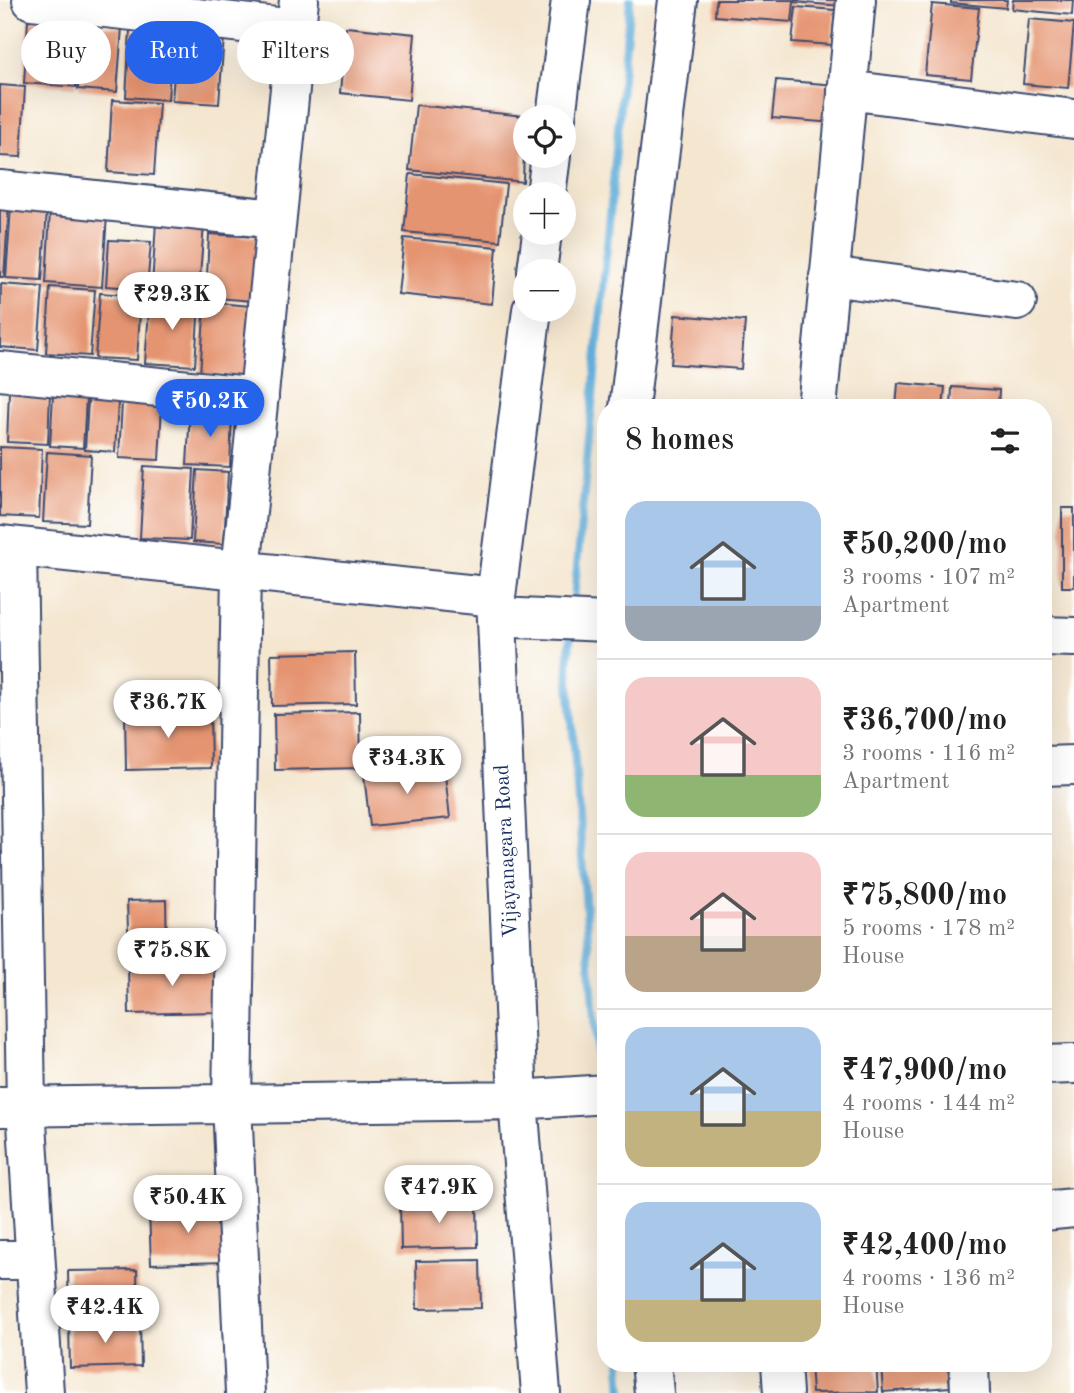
<!DOCTYPE html>
<meta charset="utf-8">
<style>
body{margin:0;font-family:"Old Standard TT",serif;background:#f6f6f6;color:#222;height:100vh;display:flex;flex-direction:column;font-size:26px;white-space:nowrap}
*{box-sizing:border-box;margin:0}
p{font-size:23px;color:#767676}
.icon{flex:none;width:38px;height:38px;fill:none;stroke:currentColor;stroke-width:2;stroke-linecap:round;stroke-linejoin:round}
.map{position:relative;flex:1;overflow:hidden}
.panel{position:absolute;left:597px;top:399px;width:455px;height:973px;display:flex;flex-direction:column;background:#fff;border-radius:28px;box-shadow:0 7px 28px #0002}
.panel>*{flex:none}
.top-card{position:absolute;left:21px;top:21px;width:471px;height:63px;display:flex;gap:14px}
.tools{position:absolute;left:513px;top:105px;display:grid;gap:14px}
.tools a{display:grid;place-items:center;width:63px;height:63px;border-radius:50%;background:#fff;box-shadow:0 7px 28px #0002;font-size:35px}
.price{position:absolute;translate:-50% -60px;padding:0 16px;border-radius:24px;background:#fff;color:#222;font-size:23px;line-height:46px;filter:drop-shadow(0 2px 4px #0008)}
.price::after{content:'';position:absolute;left:50%;top:42px;width:21px;height:16px;margin-left:-10px;background:inherit;clip-path:polygon(0 0,100% 0,50% 100%)}
.price.on{background:#2563eb;color:#fff}
ul{padding:0;list-style:none}
li{display:flex;align-items:center;gap:21px;height:175px;padding:0 28px}
li+li{border-top:2px solid #e0e0e0}
li span{display:grid;place-items:center;flex:none;width:196px;height:140px;border-radius:21px;color:#555}
li>.icon{margin-inline-start:auto}
span .icon{width:84px;height:84px;fill:#fffc;stroke-width:1}
li b{font-size:30px}
h2{display:flex;justify-content:space-between;align-items:center;height:84px;padding:0 28px;font-size:30px}
.tag{padding:0 24px;border-radius:32px;background:#fff;box-shadow:0 7px 28px #0002;font-size:24px;line-height:63px}
.tag.on{background:#2563eb;color:#fff}
.map>svg:first-child{display:block}
.lines{fill:none;stroke-linecap:round;stroke-linejoin:round}
.stream{stroke:#5facd8;stroke-width:8}
.building{fill:#e59471}
.minor-casing{stroke:#3c4a6f;stroke-width:42}
.minor{stroke:#fff;stroke-width:38}
.labels{text-anchor:middle;dominant-baseline:central;stroke-width:5;stroke-linejoin:round;paint-order:stroke}
.street-label{font-size:21px;fill:#1b2f5e;stroke:#fff}
</style>
<div class="map">
<svg width="1074" height="1393" viewBox="0 0 1074 1393">
<rect width="100%" height="100%" fill="#fff"/>
<filter id="ink" filterUnits="userSpaceOnUse"><feTurbulence type="fractalNoise" baseFrequency=".0143" numOctaves="2"/><feDisplacementMap in="SourceGraphic" scale="14" xChannelSelector="R" yChannelSelector="G"/><feConvolveMatrix kernelMatrix="1 2 1 2 8 2 1 2 1" color-interpolation-filters="sRGB"/></filter>
<filter id="wash" filterUnits="userSpaceOnUse"><feTurbulence type="fractalNoise" baseFrequency=".00686" numOctaves="4" result="noise"/><feDisplacementMap in="SourceGraphic" scale="28" xChannelSelector="R" yChannelSelector="G"/><feGaussianBlur stdDeviation="1.57" result="paint"/><feColorMatrix in="noise" values="0 0 0 0 0 0 0 0 0 0 0 0 0 0 0 0 0 1.4 0 .05"/><feComposite in="paint" operator="in"/></filter>
<g filter="url(#wash)">
<rect width="100%" height="100%" fill="#f4e6cf"/>
<g class="lines">
<path class="stream" d="M573,610L630,0
M571,630L568,667L599,1085
M600,1105L606,1172
M620,1363L622,1393"/>
</g>
<g id="blocks">
<path class="building" d="M716,0H842L841,6L794,2L792,22L715,16Z
M951,0H1007L1006,8L951,3Z
M1013,0H1073L1072,15L1012,9Z
M932,4L979,8L971,79L925,75Z
M796,7L835,10L832,45L792,42Z
M1029,19L1074,23L1068,88L1023,84Z
M28,20L80,23L76,87L24,83Z
M83,25L122,27L117,92L78,89Z
M346,27L415,34L409,100L340,93Z
M130,30L173,32L168,100L126,97Z
M177,33L224,36L219,104L172,101Z
M776,80L836,85L834,123L772,118Z
M0,85L25,87L21,157L0,156Z
M112,100L159,103L154,175L108,172Z
M416,105L525,116L523,182L409,170Z
M410,174L506,184L500,241L404,232Z
M0,201L9,202L4,277H0Z
M11,207L47,210L42,280L6,278Z
M50,212L107,215L102,287L46,283Z
M156,222L204,224L199,290L152,287Z
M209,234L257,237L253,301L206,297Z
M404,238L497,247L492,304L398,294Z
M109,240L151,242L147,289L106,286Z
M1,284L43,287L38,350L0,347Z
M50,287L95,290L90,356L46,353Z
M100,293L141,296L137,360L95,358Z
M150,298L199,301L195,366L145,363Z
M205,302L251,306L246,377L200,374Z
M675,315L745,321L741,369L671,364Z
M898,383L945,387L943,408H896Z
M952,387L999,390L998,408H951Z
M9,391L50,393L48,444L7,442Z
M53,396L86,398L83,448L50,446Z
M88,400L118,402L115,452L85,450Z
M122,402L162,405L159,460L119,458Z
M190,410L232,412L230,467L187,465Z
M0,447L42,449L39,518L0,516Z
M47,452L91,455L87,524L43,522Z
M144,466L194,469L190,540L140,538Z
M197,470L228,472L224,544L193,542Z
M1062,508H1074V587H1062Z
M355,652L356,704L272,706L271,654Z
M210,710L211,768L126,770L125,712Z
M360,712L361,768L275,770L274,714Z
M444,766L450,818L370,826L364,775Z
M166,900L167,955L129,956L127,901Z
M215,961L216,1012L129,1014L128,963Z
M477,1201L478,1247L401,1249L400,1202Z
M225,1207L227,1262L151,1264L149,1208Z
M480,1260L481,1308L417,1309L416,1261Z
M137,1270L138,1317L69,1319L68,1271Z
M140,1323L141,1366L70,1368L69,1324Z
M810,1363H876L878,1392L812,1393Z
M881,1363H948L950,1387L883,1392Z"/>
</g>
</g>
<g filter="url(#ink)">
<use href="#blocks" fill-opacity="0" stroke="#3c4a6f" stroke-width="2"/>
<g class="lines">
<defs>
<path id="minor" d="M32,0L296,29
M847,90L1074,119
M556,117L571,0
M0,190L276,219
M546,194L551,156
M537,271L542,233
M829,276L1017,301
M532,310L496,597L518,1100L541,1393
M0,371L259,397
M629,408L678,0
M817,408L856,0
M0,545L496,597
M17,547L26,1107L44,1393
M497,617L606,622
M1043,636L1074,637
M1043,766L1074,765
M1043,1065L1074,1064
M0,1107L518,1100L606,1094
M1043,1211L1074,1208
M0,1260H35
M651,1363L654,1393
M781,1363L783,1393
M969,1363L970,1393
M245,1393L232,1103L241,571L299,0"/>
</defs>
<use href="#minor" class="minor-casing"/>
<use href="#minor" class="minor"/>
</g>
</g>
<g class="labels">
<g class="street-label">
<text transform="translate(507 851) rotate(-93)">Vijayanagara Road</text>
</g>
</g>
</svg>
<div class="tools">
<a><svg class="icon" aria-label="locate" viewBox="0 0 24 24"><circle cx="12" cy="12" r="6"/><path d="M12 2v4M12 18v4M2 12h4M18 12h4"/></svg></a>
<a>+</a>
<a>−</a>
</div>
<b class="price" style="left:172px;top:332px">₹29.3K</b>
<b class="price on" style="left:210px;top:439px">₹50.2K</b>
<b class="price" style="left:168px;top:740px">₹36.7K</b>
<b class="price" style="left:407px;top:796px">₹34.3K</b>
<b class="price" style="left:172px;top:988px">₹75.8K</b>
<b class="price" style="left:439px;top:1225px">₹47.9K</b>
<b class="price" style="left:188px;top:1235px">₹50.4K</b>
<b class="price" style="left:105px;top:1345px">₹42.4K</b>
<div class="top-card">
<a class="tag">Buy</a>
<a class="tag on">Rent</a>
<a class="tag">Filters</a>
</div>
<section class="panel">
<h2>8 homes<svg class="icon" aria-label="filters" viewBox="0 0 24 24"><path d="M4 7h16M4 17h16"/><circle cx="9" cy="7" r="2"/><circle cx="15" cy="17" r="2"/></svg></h2>
<ul>
<li><span style="background:linear-gradient(#a9c7e8 75%,#9aa5b1 0)"><svg class="icon" aria-label="home" viewBox="0 0 24 24"><path d="M3 11l9-7 9 7M6 9v11h12V9"/></svg></span><div><b>₹50,200/mo</b><p>3 rooms · 107 m²</p><p>Apartment</p></div></li>
<li><span style="background:linear-gradient(#f6c9c9 70%,#8fb573 0)"><svg class="icon" aria-label="home" viewBox="0 0 24 24"><path d="M3 11l9-7 9 7M6 9v11h12V9"/></svg></span><div><b>₹36,700/mo</b><p>3 rooms · 116 m²</p><p>Apartment</p></div></li>
<li><span style="background:linear-gradient(#f6c9c9 60%,#b9a48a 0)"><svg class="icon" aria-label="home" viewBox="0 0 24 24"><path d="M3 11l9-7 9 7M6 9v11h12V9"/></svg></span><div><b>₹75,800/mo</b><p>5 rooms · 178 m²</p><p>House</p></div></li>
<li><span style="background:linear-gradient(#a9c7e8 60%,#c2b280 0)"><svg class="icon" aria-label="home" viewBox="0 0 24 24"><path d="M3 11l9-7 9 7M6 9v11h12V9"/></svg></span><div><b>₹47,900/mo</b><p>4 rooms · 144 m²</p><p>House</p></div></li>
<li><span style="background:linear-gradient(#a9c7e8 70%,#c2b280 0)"><svg class="icon" aria-label="home" viewBox="0 0 24 24"><path d="M3 11l9-7 9 7M6 9v11h12V9"/></svg></span><div><b>₹42,400/mo</b><p>4 rooms · 136 m²</p><p>House</p></div></li>
</ul>
</section>
</div>
